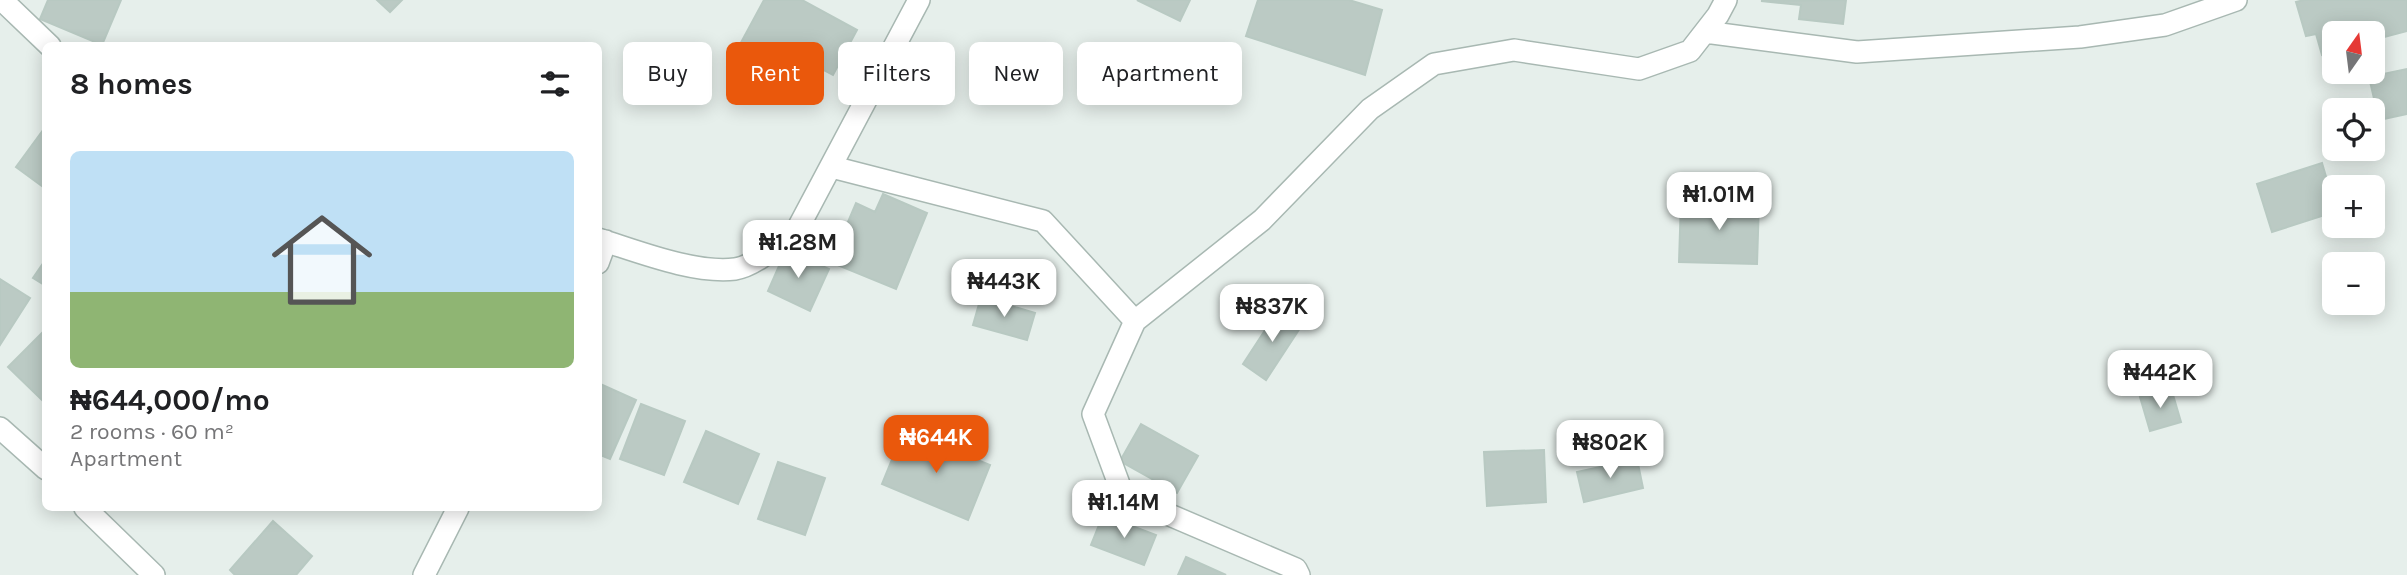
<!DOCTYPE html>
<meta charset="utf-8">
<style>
body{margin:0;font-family:Karla,sans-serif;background:#f6f6f6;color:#202124;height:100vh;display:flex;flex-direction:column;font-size:26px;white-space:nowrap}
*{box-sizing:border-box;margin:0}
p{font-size:23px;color:#757577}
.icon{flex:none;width:38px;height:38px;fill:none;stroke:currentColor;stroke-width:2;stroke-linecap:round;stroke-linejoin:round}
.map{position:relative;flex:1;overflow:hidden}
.sheet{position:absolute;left:42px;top:42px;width:560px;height:469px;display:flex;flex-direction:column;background:#fff;border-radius:10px;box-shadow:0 4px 18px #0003}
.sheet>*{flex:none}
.banner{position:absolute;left:623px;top:42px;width:665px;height:63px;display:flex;gap:14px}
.needle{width:46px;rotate:14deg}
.tools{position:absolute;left:2322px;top:21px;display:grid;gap:14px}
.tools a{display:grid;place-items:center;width:63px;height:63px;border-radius:10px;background:#fff;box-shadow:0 4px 18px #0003;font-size:35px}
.price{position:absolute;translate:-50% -60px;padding:0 16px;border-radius:14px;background:#fff;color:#222;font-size:23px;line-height:46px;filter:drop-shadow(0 2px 4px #0008)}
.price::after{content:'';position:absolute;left:50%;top:42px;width:21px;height:16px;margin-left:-10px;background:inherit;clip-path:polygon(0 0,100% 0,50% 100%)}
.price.selected{background:#ea580c;color:#fff}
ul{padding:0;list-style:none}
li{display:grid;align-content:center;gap:14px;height:371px;padding:0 28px}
li span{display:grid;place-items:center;height:217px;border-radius:10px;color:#555}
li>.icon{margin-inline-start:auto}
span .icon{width:126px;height:126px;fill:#fffc;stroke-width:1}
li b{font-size:30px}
h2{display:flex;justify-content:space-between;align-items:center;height:84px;padding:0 28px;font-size:30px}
.tag{padding:0 24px;border-radius:10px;background:#fff;box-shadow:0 4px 18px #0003;font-size:24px;line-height:63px}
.tag.selected{background:#ea580c;color:#fff}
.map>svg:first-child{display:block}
.building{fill:#bbcac4;stroke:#b8c9c2;stroke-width:2}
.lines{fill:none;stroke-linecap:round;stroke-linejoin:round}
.minor-casing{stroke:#a8b8b2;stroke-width:24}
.minor{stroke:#fff;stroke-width:21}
</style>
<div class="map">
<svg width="2407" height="575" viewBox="0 0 2407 575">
<rect width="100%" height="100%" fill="#e6efeb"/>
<path class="building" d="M48,0H121L102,45L40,19Z
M377,0H402L390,12Z
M764,0H802L857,30L833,75L822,69L812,88L738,48Z
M1137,0H1190L1180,21Z
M1258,0H1349L1382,10L1365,75L1246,36Z
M1846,0L1843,24L1799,19L1801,5L1761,1Z
M2304,0H2407V31L2373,40V33H2334V51L2322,55L2316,34L2306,36L2296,2Z
M2407,69V114L2379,120L2369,77Z
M46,126V189L16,167Z
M2322,163L2334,204V212L2272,232L2257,184Z
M883,194L927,213L896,289L835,264L846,238L842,236L856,203L875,212Z
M1681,200L1759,202L1757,264L1679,262Z
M786,250L829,269L810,311L768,291Z
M46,259V286L33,278Z
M0,279L30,298L0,345Z
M981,297L1035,313L1027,340L973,325Z
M1279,309L1302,325L1266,380L1243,364Z
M46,329V404L8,367Z
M598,383L636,400L610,459L598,454Z
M2171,388L2181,422L2150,431L2140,397Z
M641,404L685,421L664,475L620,459Z
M1141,424L1198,456L1177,493L1120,461Z
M904,430L990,465L968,520L882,484Z
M706,431L759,454L738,504L684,482Z
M1544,450L1546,502L1487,506L1484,452Z
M1637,459L1643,488L1584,502L1577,472Z
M778,462L825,478L805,535L758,519Z
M1103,515L1156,535L1144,565L1091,545Z
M273,521L312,556L296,575H235L230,570Z
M1186,557L1226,575H1178Z"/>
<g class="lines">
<defs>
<path id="minor" d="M2,0L50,46
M1705,32L1857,52L2080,37L2165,25L2236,0
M832,167L1043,221L1135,321L1093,414L1123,495L1296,569L1299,575
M598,239C637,251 694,274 735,269C756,266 781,242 798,228L919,0
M598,263L606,241
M1135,321L1262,220L1370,109L1434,64L1514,50L1639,69L1690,51L1718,15L1726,0
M0,428L46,469
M85,508L154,575
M424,575L458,508"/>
</defs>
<use href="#minor" class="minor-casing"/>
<use href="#minor" class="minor"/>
</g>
</svg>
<div class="tools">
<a><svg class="needle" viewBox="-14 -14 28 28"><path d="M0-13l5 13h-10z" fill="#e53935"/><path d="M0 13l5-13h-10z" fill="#757577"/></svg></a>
<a><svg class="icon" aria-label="locate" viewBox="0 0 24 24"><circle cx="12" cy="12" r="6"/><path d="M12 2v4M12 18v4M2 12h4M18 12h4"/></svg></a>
<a>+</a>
<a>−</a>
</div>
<b class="price" style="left:1719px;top:232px">₦1.01M</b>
<b class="price" style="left:798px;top:280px">₦1.28M</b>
<b class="price" style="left:1004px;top:319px">₦443K</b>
<b class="price" style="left:1272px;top:344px">₦837K</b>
<b class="price" style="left:2160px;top:410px">₦442K</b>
<b class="price selected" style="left:936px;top:475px">₦644K</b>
<b class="price" style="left:1610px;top:480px">₦802K</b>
<b class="price" style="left:1124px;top:540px">₦1.14M</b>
<div class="banner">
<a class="tag">Buy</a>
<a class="tag selected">Rent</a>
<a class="tag">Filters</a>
<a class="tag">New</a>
<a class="tag">Apartment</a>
</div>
<section class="sheet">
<h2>8 homes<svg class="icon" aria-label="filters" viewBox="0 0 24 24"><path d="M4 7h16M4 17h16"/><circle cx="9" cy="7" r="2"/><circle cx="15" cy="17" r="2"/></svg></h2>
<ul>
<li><span style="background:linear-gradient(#bfe0f5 65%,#8fb573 0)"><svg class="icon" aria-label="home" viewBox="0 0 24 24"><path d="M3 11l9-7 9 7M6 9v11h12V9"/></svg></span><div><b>₦644,000/mo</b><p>2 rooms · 60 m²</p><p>Apartment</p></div></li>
</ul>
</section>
</div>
